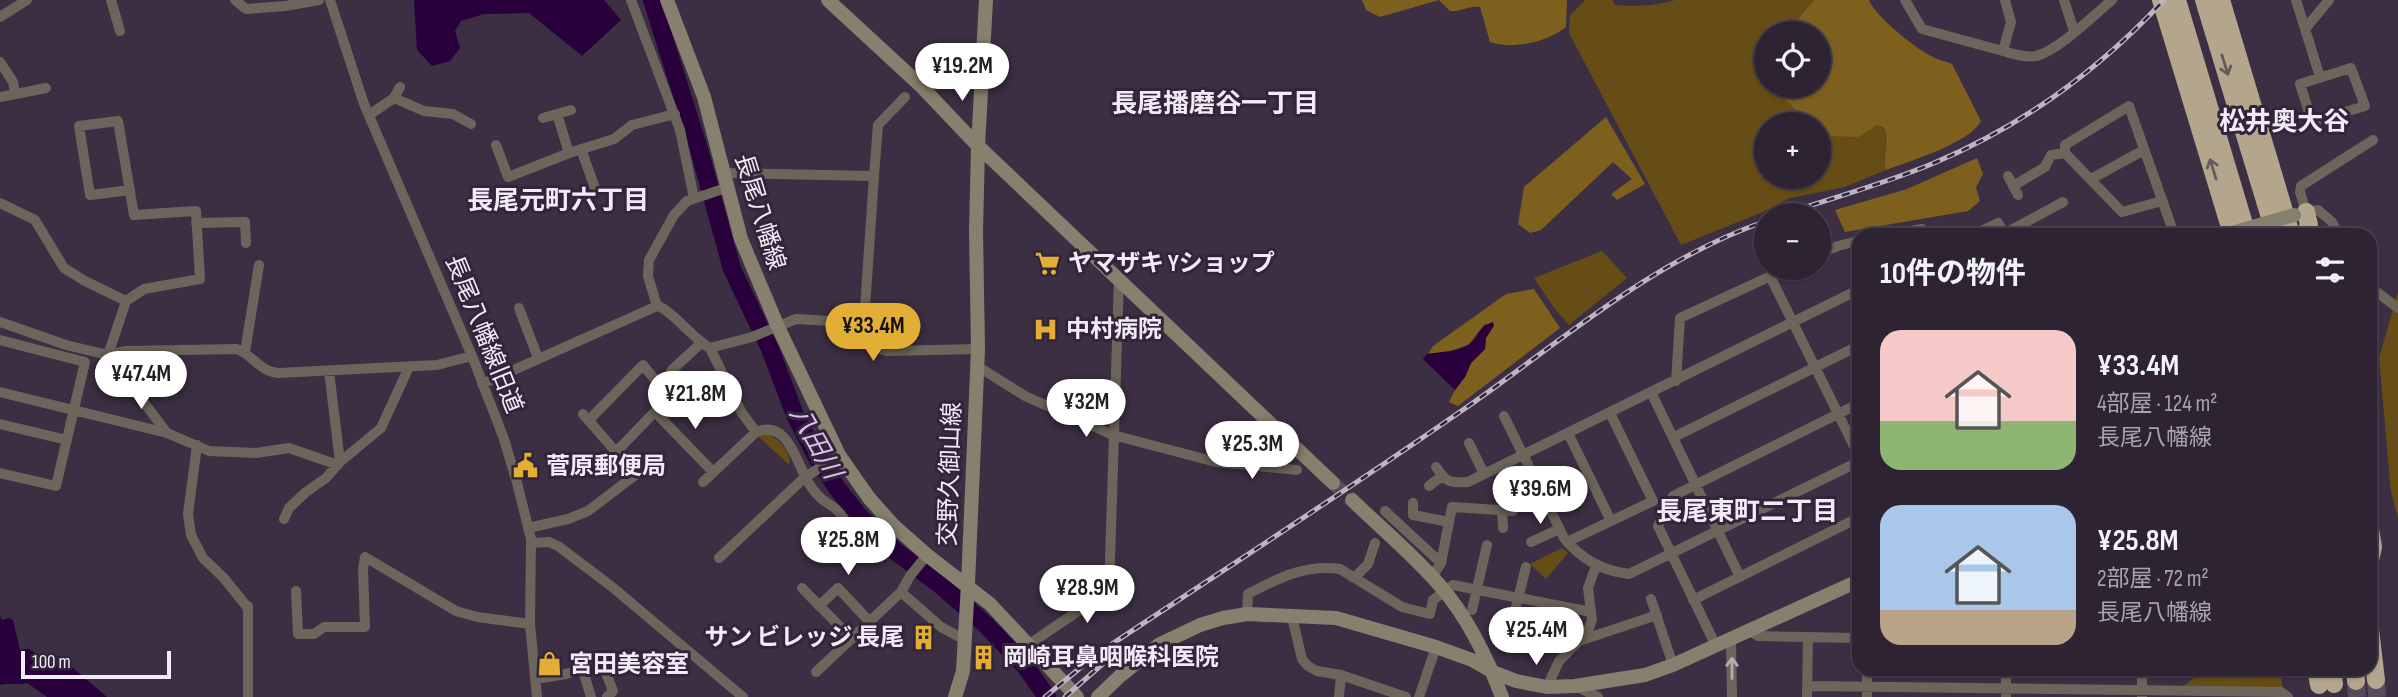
<!DOCTYPE html>
<html lang="ja">
<meta charset="utf-8">
<style>
body{margin:0;font-family:"Sofia Sans Condensed","Noto Sans JP",sans-serif;background:#352b3a;color:#f1f3f6;height:100vh;display:flex;flex-direction:column;font-size:26px;white-space:nowrap}
*{box-sizing:border-box;margin:0}
p{font-size:23px;color:#a7a4ac}
.icon{flex:none;width:38px;height:38px;fill:none;stroke:currentColor;stroke-width:2;stroke-linecap:round;stroke-linejoin:round}
.map{position:relative;flex:1;overflow:hidden}
.drawer{position:absolute;left:1852px;top:228px;width:525px;height:448px;display:flex;flex-direction:column;background:#2d2332;border-radius:21px;box-shadow:0 2px 5px #0004,0 0 0 2px #48404d}
.drawer>*{flex:none}
.fabs{position:absolute;left:1754px;top:21px;display:grid;gap:14px}
.fabs a{display:grid;place-items:center;width:77px;height:77px;border-radius:50%;background:#2d2332;box-shadow:0 2px 5px #0004,0 0 0 2px #48404d;font-size:35px}
.scale{position:absolute;left:21px;bottom:18px;width:150px;box-sizing:border-box;padding-left:7px;border:4px solid #f2eaf7;border-top:0;font-size:19px;line-height:24px;white-space:nowrap;color:#f2eaf7;-webkit-text-stroke:5px #322539;paint-order:stroke}
.price{position:absolute;translate:-50% -60px;padding:0 16px;border-radius:24px;background:#fff;color:#222;font-size:23px;line-height:46px;filter:drop-shadow(0 2px 4px #0008)}
.price::after{content:'';position:absolute;left:50%;top:42px;width:21px;height:16px;margin-left:-10px;background:inherit;clip-path:polygon(0 0,100% 0,50% 100%)}
.price.selected{background:#e3ae35;color:#111}
ul{padding:0;list-style:none}
li{display:flex;align-items:center;gap:21px;height:175px;padding:0 28px}
li span{display:grid;place-items:center;flex:none;width:196px;height:140px;border-radius:21px;color:#555}
li>.icon{margin-inline-start:auto}
span .icon{width:84px;height:84px;fill:#fffc;stroke-width:1}
li b{font-size:30px}
h2{display:flex;justify-content:space-between;align-items:center;height:84px;padding:0 28px;font-size:30px}
.map>svg:first-child{display:block}
.green{fill:#664d15}
.forest{fill:#7d601e}
.water{fill:#29003c}
.lines{fill:none;stroke-linecap:round;stroke-linejoin:round}
.river{stroke:#29003c;stroke-width:18}
.secondary-tunnel{stroke:#574b5e;stroke-width:14;stroke-dasharray:14 7;stroke-linecap:butt}
.highway-tunnel{stroke:#574b5e;stroke-width:18;stroke-dasharray:18 9;stroke-linecap:butt}
.street{stroke:#6b655b;stroke-width:10}
.secondary{stroke:#88806f;stroke-width:14}
.highway{stroke:#b3a68d;stroke-width:18}
.rail-casing{stroke:#beb4c3;stroke-width:5}
.rail{stroke:#322539;stroke-width:2.5;stroke-dasharray:8;stroke-linecap:butt}
.secondary-bridge{stroke:#88806f;stroke-width:14}
.oneway{stroke:#66595b}
.oneway2{stroke:#b5aeb1}
.labels{text-anchor:middle;dominant-baseline:central;stroke-width:6;stroke-linejoin:round;paint-order:stroke}
.street-label{font-size:24px;fill:#f2eaf7;stroke:#322539}
.poi-label{font-size:24px;font-weight:bold;fill:#f2eaf7;stroke:#322539;text-anchor:start}
.neighbourhood-label{font-size:26px;font-weight:bold;fill:#f2eaf7;stroke:#322539}
.water-label{font-size:26px;font-style:italic;fill:#e0bdf5;stroke:#322539}
</style>
<div class="map">
<svg width="2398" height="697" viewBox="0 0 2398 697">
<rect width="100%" height="100%" fill="#3c2f43"/>
<path class="green" d="M1585,0H1612L1615,5C1636,7 1654,6 1675,0H1814L1786,33H1766V56L1757,67L1766,80V86H1771L1810,124H1766V177H1818V131L1827,136L1877,125L1884,129C1889,146 1882,152 1886,170L1845,187L1790,198L1763,212L1681,245L1569,33L1570,15Z
M1602,251L1627,278L1569,325L1554,308L1534,278Z
M2398,292V518L2391,492L2379,358Z
M763,432C777,437 788,447 790,462L788,464L758,436Z
M1562,548L1568,553L1546,579L1530,564Z
M2279,668L2283,689L2182,687L2206,669Z"/>
<path class="forest" d="M1362,0H1567L1566,27C1547,42 1514,50 1490,42L1480,7C1469,5 1461,12 1450,11L1439,0L1380,17L1366,10Z
M1814,0H1869C1875,16 1915,48 1931,56C1937,60 1945,61 1952,64L1981,121C1970,143 1910,161 1886,170C1882,152 1890,146 1884,128L1877,125L1858,137L1827,136L1818,131V124H1810L1771,86H1818V33H1786Z
M1606,117L1645,184L1617,200L1611,194L1632,179L1613,162L1541,230L1530,233L1518,224L1524,187Z
M1977,158L1983,174L1976,187L1980,201L1968,211L1845,232L1835,210L1907,189Z
M1534,289L1560,328L1458,406L1449,402L1455,390L1465,377L1471,363L1485,349L1486,338L1494,326L1485,324L1468,345L1450,351L1428,354L1433,346L1506,294Z"/>
<path class="water" d="M414,0H604L621,20L582,56L529,13L484,14L461,21L455,31L460,48L450,61L432,66L417,50Z
M1493,322L1494,325L1486,338L1485,349L1471,363L1465,377L1455,390L1423,359L1427,354C1440,352 1457,352 1468,345C1480,338 1476,327 1493,322Z
M0,616L2,620L9,618L13,620L20,650L29,649L42,657H60L107,697H47L27,683C19,685 4,683 0,685Z"/>
<g class="lines">
<path class="river" d="M652,0L698,146L732,269L770,349L795,415L816,456L837,488L859,516L895,551L939,584L986,625L1025,666L1047,697"/>
<path class="secondary-tunnel" d="M1333,483L1352,500"/>
<path class="highway-tunnel" d="M2376,680L2377,697
M2356,681L2357,697"/>
<path class="street" d="M111,0L120,31
M235,0L246,9L285,6L319,0
M330,0L364,104L472,356L504,439L517,483L531,539L530,624L537,697
M631,0L680,130L694,198
M1905,0L1922,29L2003,51
M2005,0L2011,22L2003,51C2014,54 2025,58 2036,56C2058,51 2094,15 2112,0
M2064,0L2074,31
M2296,0L2320,77
M0,17L27,0
M2305,29L2329,0
M0,62L13,82L15,93
M2351,68L2365,106L2312,122L2300,84Z
M0,97L46,88
M394,98L424,111L453,114L471,124
M557,114L569,153
M369,115L394,98L400,87
M543,118L571,110
M496,145L508,177L569,153L614,139L632,125L675,114
M581,149L596,191
M722,173L874,176L878,125L905,97
M2008,176L2018,195
M2091,179L2144,150
M2013,186L2045,167L2051,155L2065,153
M2162,201L2122,212L2065,153V145L2129,106L2174,234
M0,203L35,220L64,268L85,281L126,301
M2304,212L2318,210L2332,222L2338,234
M2306,212L2300,192L2301,186L2373,140
M196,223L245,222L246,243
M1893,234L1922,229L1925,234
M1975,234L1998,223L2005,234
M2004,234L2063,202
M1818,254L1838,246L1858,241
M1770,276L1858,454
M2370,287L2398,308
M657,306L648,276L649,260L674,215L687,201L726,188
M519,308L538,358
M0,322L66,345L108,355L126,351L237,349C254,356 259,371 278,373L437,365L472,356
M864,323L874,176
M0,340L85,362L56,486L0,473
M710,348L742,413L756,432
M245,352L259,265
M108,355L126,301L144,289L200,279L196,211L134,215L118,121L79,126L90,195L130,190
M108,355L167,433
M977,366L1025,396L1113,435L1216,462L1297,470
M329,371L340,462
M671,371L701,343
M1676,381L1680,318L1788,268
M482,384L657,306C670,308 693,339 710,348L752,337L796,319L864,323V340L873,347L887,351L978,349
M0,392L167,433L209,451L256,453L289,448L338,465
M1651,392L1740,577
M655,412L713,472
M1504,416L1564,538C1581,559 1602,571 1629,574L1858,462
M589,420L643,365L669,397L616,452
M0,424L67,440
M1568,433L1611,521
M1674,437L1858,346
M1469,443L1484,474
M197,445L188,514L191,535L203,558L223,577L248,608
M1216,462C1231,441 1241,426 1268,443
M1436,467C1447,483 1449,483 1468,482L1858,290
M703,482L756,432C791,418 797,470 812,488C818,497 824,501 832,506C841,511 847,524 853,532
M1429,486L1442,476
M1413,503V515L1449,522
M1502,510L1503,528
M1385,511L1441,563
M284,519L289,508L306,492L326,478L340,462L381,428L409,367
M528,528L568,519L588,511L638,473L616,452L583,414
M1531,542L1559,529
M1567,542L1653,501L1610,413
M531,543L549,542L558,546L611,586L743,697
M719,558L804,478L839,455
M1432,577L1441,563L1452,507L1513,511
M1354,578L1368,564L1375,543
M802,588L852,639
M296,591L298,634H314L324,627H365L363,569L365,557L456,611L477,617L530,624
M1109,591L1119,278
M901,592L941,627L965,640
M1651,599L1673,665
M1693,600L1858,518
M248,606V697
M819,606L838,588L870,622
M1472,610L1487,545
M1247,614L1248,594C1278,578 1306,564 1340,569L1402,607L1430,614L1433,600L1453,585L1591,612
M1292,617L1302,659L1308,666L1317,671L1341,675L1406,697
M1513,619L1526,567
M1750,631L1758,636L1858,638
M1585,639L1592,620L1588,588L1596,566
M1731,640L1732,697
M1028,645L1127,578
M1716,646L1658,526L1673,496L1858,404
M2006,668V697
M583,671L591,697
M816,672L901,592L910,576L927,555
M535,679L566,674L602,663L613,691L607,697
M1575,686L1598,697
M1808,686L2281,692L2288,697
M1547,687L1559,661L1579,641L1657,615
M2142,696V668
M1339,697L1341,675
M1419,697L1436,647
M1807,697L1808,637
M1867,697V668"/>
<path class="secondary" d="M667,0L704,97L741,239L778,327L839,455L869,498L893,525L927,555L990,604L1077,697
M828,0L920,85L978,146L1333,483
M1352,500C1382,529 1415,556 1442,588C1469,620 1487,657 1502,697
M955,697L963,671L968,584L978,349L976,231L978,146L986,0
M1098,697L1120,676L1160,644L1200,625L1223,618L1247,614L1336,618L1436,647L1472,660L1493,672L1516,681L1547,687L1575,686L1645,675L1673,665L1858,581"/>
<path class="highway" d="M2161,0L2232,234
M2177,0L2247,234
M2204,0L2275,234
M2221,0L2291,234
M2305,234L2309,225L2306,212
M2370,529L2373,547L2370,560
M2370,629L2376,680
M2316,668L2319,685
M2332,668L2334,684
M2355,668L2356,681"/>
<defs>
<path id="rail" d="M1781,215C1832,198 1884,184 1934,163C2022,126 2099,70 2164,0
M1045,697L1097,654C1220,572 1345,492 1467,407C1563,340 1653,260 1766,221
M1065,697L1115,653"/>
</defs>
<use href="#rail" class="rail-casing"/>
<use href="#rail" class="rail"/>
<path class="secondary-bridge" d="M2228,234L2294,215"/>
</g>
<defs><path id="oneway-shaft" d="M-6 0H5M1.5-3L5.5 0L1.5 3" fill="none" stroke-width="1.6" stroke-linecap="round" stroke-linejoin="round" transform="scale(1.75)"/></defs>
<g class="oneway">
<use href="#oneway-shaft" transform="translate(2225 65) rotate(73)"/>
<use href="#oneway-shaft" transform="translate(2213 169) rotate(-107)"/>
</g>
<use class="oneway2" href="#oneway-shaft" transform="translate(1732 668) rotate(-90)"/>
<defs>
<symbol id="supermarket-bare" viewBox="-9 -9 18 18"><path d="M-6-5.5h2.5l.6 2H6L4.5 2H-2.5L-4.4-4H-6ZM-1.5 3.2a1.3 1.3 0 1 0 .1 0ZM3 3.2a1.3 1.3 0 1 0 .1 0Z" fill="#e3ae35" stroke="#322539" stroke-width="2.5" paint-order="stroke"/></symbol>
<symbol id="hospital-bare" viewBox="-9 -9 18 18"><path d="M-5-5h3v3.5h4V-5h3V5h-3V1.5h-4V5h-3Z" fill="#e3ae35" stroke="#322539" stroke-width="2.5" paint-order="stroke"/></symbol>
<symbol id="civic-bare" viewBox="-9 -9 18 18"><path d="M-.6-6.5H3V-4.5H.6V-3L4-1V1h2V6H-6V1h2V-1L-.6-3ZM-1.2 2.5V6h2.4V2.5Z" fill="#e3ae35" stroke="#322539" stroke-width="2.5" paint-order="stroke"/></symbol>
<symbol id="building-bare" viewBox="-9 -9 18 18"><path d="M-4-6H4V6H1V3H-1V6H-4ZM-2.5-4.3h1.7v1.8h-1.7ZM.8-4.3h1.7v1.8H.8ZM-2.5-1h1.7V.8h-1.7ZM.8-1h1.7V.8H.8Z" fill="#e3ae35" stroke="#322539" stroke-width="2.5" paint-order="stroke"/></symbol>
<symbol id="shop-bare" viewBox="-9 -9 18 18"><path d="M-5-2.5h2.3a2.7 3.5 0 0 1 5.4 0H5L5.5 6h-11ZM-1.5-2.5h3a1.5 2.3 0 0 0-3 0Z" fill="#e3ae35" stroke="#322539" stroke-width="2.5" paint-order="stroke"/></symbol>
</defs>
<g fill-rule="evenodd">
<use href="#supermarket-bare" x="1030" y="246" width="35" height="35"/>
<use href="#hospital-bare" x="1028" y="312" width="35" height="35"/>
<use href="#civic-bare" x="508" y="448" width="35" height="35"/>
<use href="#building-bare" x="906" y="620" width="35" height="35"/>
<use href="#building-bare" x="966" y="640" width="35" height="35"/>
<use href="#shop-bare" x="532" y="646" width="35" height="35"/>
</g>
<g class="labels">
<g class="street-label">
<text transform="translate(760 212) rotate(73)">長尾八幡線</text>
<text transform="translate(484 334) rotate(68)">長尾八幡線旧道</text>
<text transform="translate(950 474) rotate(-88)">交野久御山線</text>
</g>
<g class="poi-label">
<text x="1068" y="263">ヤマザキ Yショップ</text>
<text x="1066" y="329">中村病院</text>
<text x="546" y="466">菅原郵便局</text>
<text x="904" y="637" text-anchor="end">サン ビレッジ 長尾</text>
<text x="1003" y="657">岡崎耳鼻咽喉科医院</text>
<text x="569" y="664">宮田美容室</text>
</g>
<g class="neighbourhood-label">
<text x="1215" y="104">長尾播磨谷一丁目</text>
<text x="2284" y="122">松井奥大谷</text>
<text x="558" y="201">長尾元町六丁目</text>
<text x="1747" y="512">長尾東町二丁目</text>
</g>
<g class="water-label">
<text transform="translate(815 443) rotate(61)">八田川</text>
</g>
</g>
</svg>
<div class="fabs">
<a><svg class="icon" aria-label="locate" viewBox="0 0 24 24"><circle cx="12" cy="12" r="6"/><path d="M12 2v4M12 18v4M2 12h4M18 12h4"/></svg></a>
<a>+</a>
<a>−</a>
</div>
<div class="scale">100 m</div>
<b class="price" style="left:962px;top:103px">¥19.2M</b>
<b class="price selected" style="left:873px;top:363px">¥33.4M</b>
<b class="price" style="left:141px;top:411px">¥47.4M</b>
<b class="price" style="left:695px;top:431px">¥21.8M</b>
<b class="price" style="left:1086px;top:439px">¥32M</b>
<b class="price" style="left:1252px;top:481px">¥25.3M</b>
<b class="price" style="left:1540px;top:526px">¥39.6M</b>
<b class="price" style="left:848px;top:577px">¥25.8M</b>
<b class="price" style="left:1087px;top:625px">¥28.9M</b>
<b class="price" style="left:1536px;top:667px">¥25.4M</b>
<section class="drawer">
<h2>10件の物件<svg class="icon" aria-label="filters" viewBox="0 0 24 24"><path d="M4 7h16M4 17h16"/><circle cx="9" cy="7" r="2"/><circle cx="15" cy="17" r="2"/></svg></h2>
<ul>
<li><span style="background:linear-gradient(#f6c9c9 65%,#8fb573 0)"><svg class="icon" aria-label="home" viewBox="0 0 24 24"><path d="M3 11l9-7 9 7M6 9v11h12V9"/></svg></span><div><b>¥33.4M</b><p>4部屋 · 124 m²</p><p>長尾八幡線</p></div></li>
<li><span style="background:linear-gradient(#a9c7e8 75%,#b9a48a 0)"><svg class="icon" aria-label="home" viewBox="0 0 24 24"><path d="M3 11l9-7 9 7M6 9v11h12V9"/></svg></span><div><b>¥25.8M</b><p>2部屋 · 72 m²</p><p>長尾八幡線</p></div></li>
</ul>
</section>
</div>
